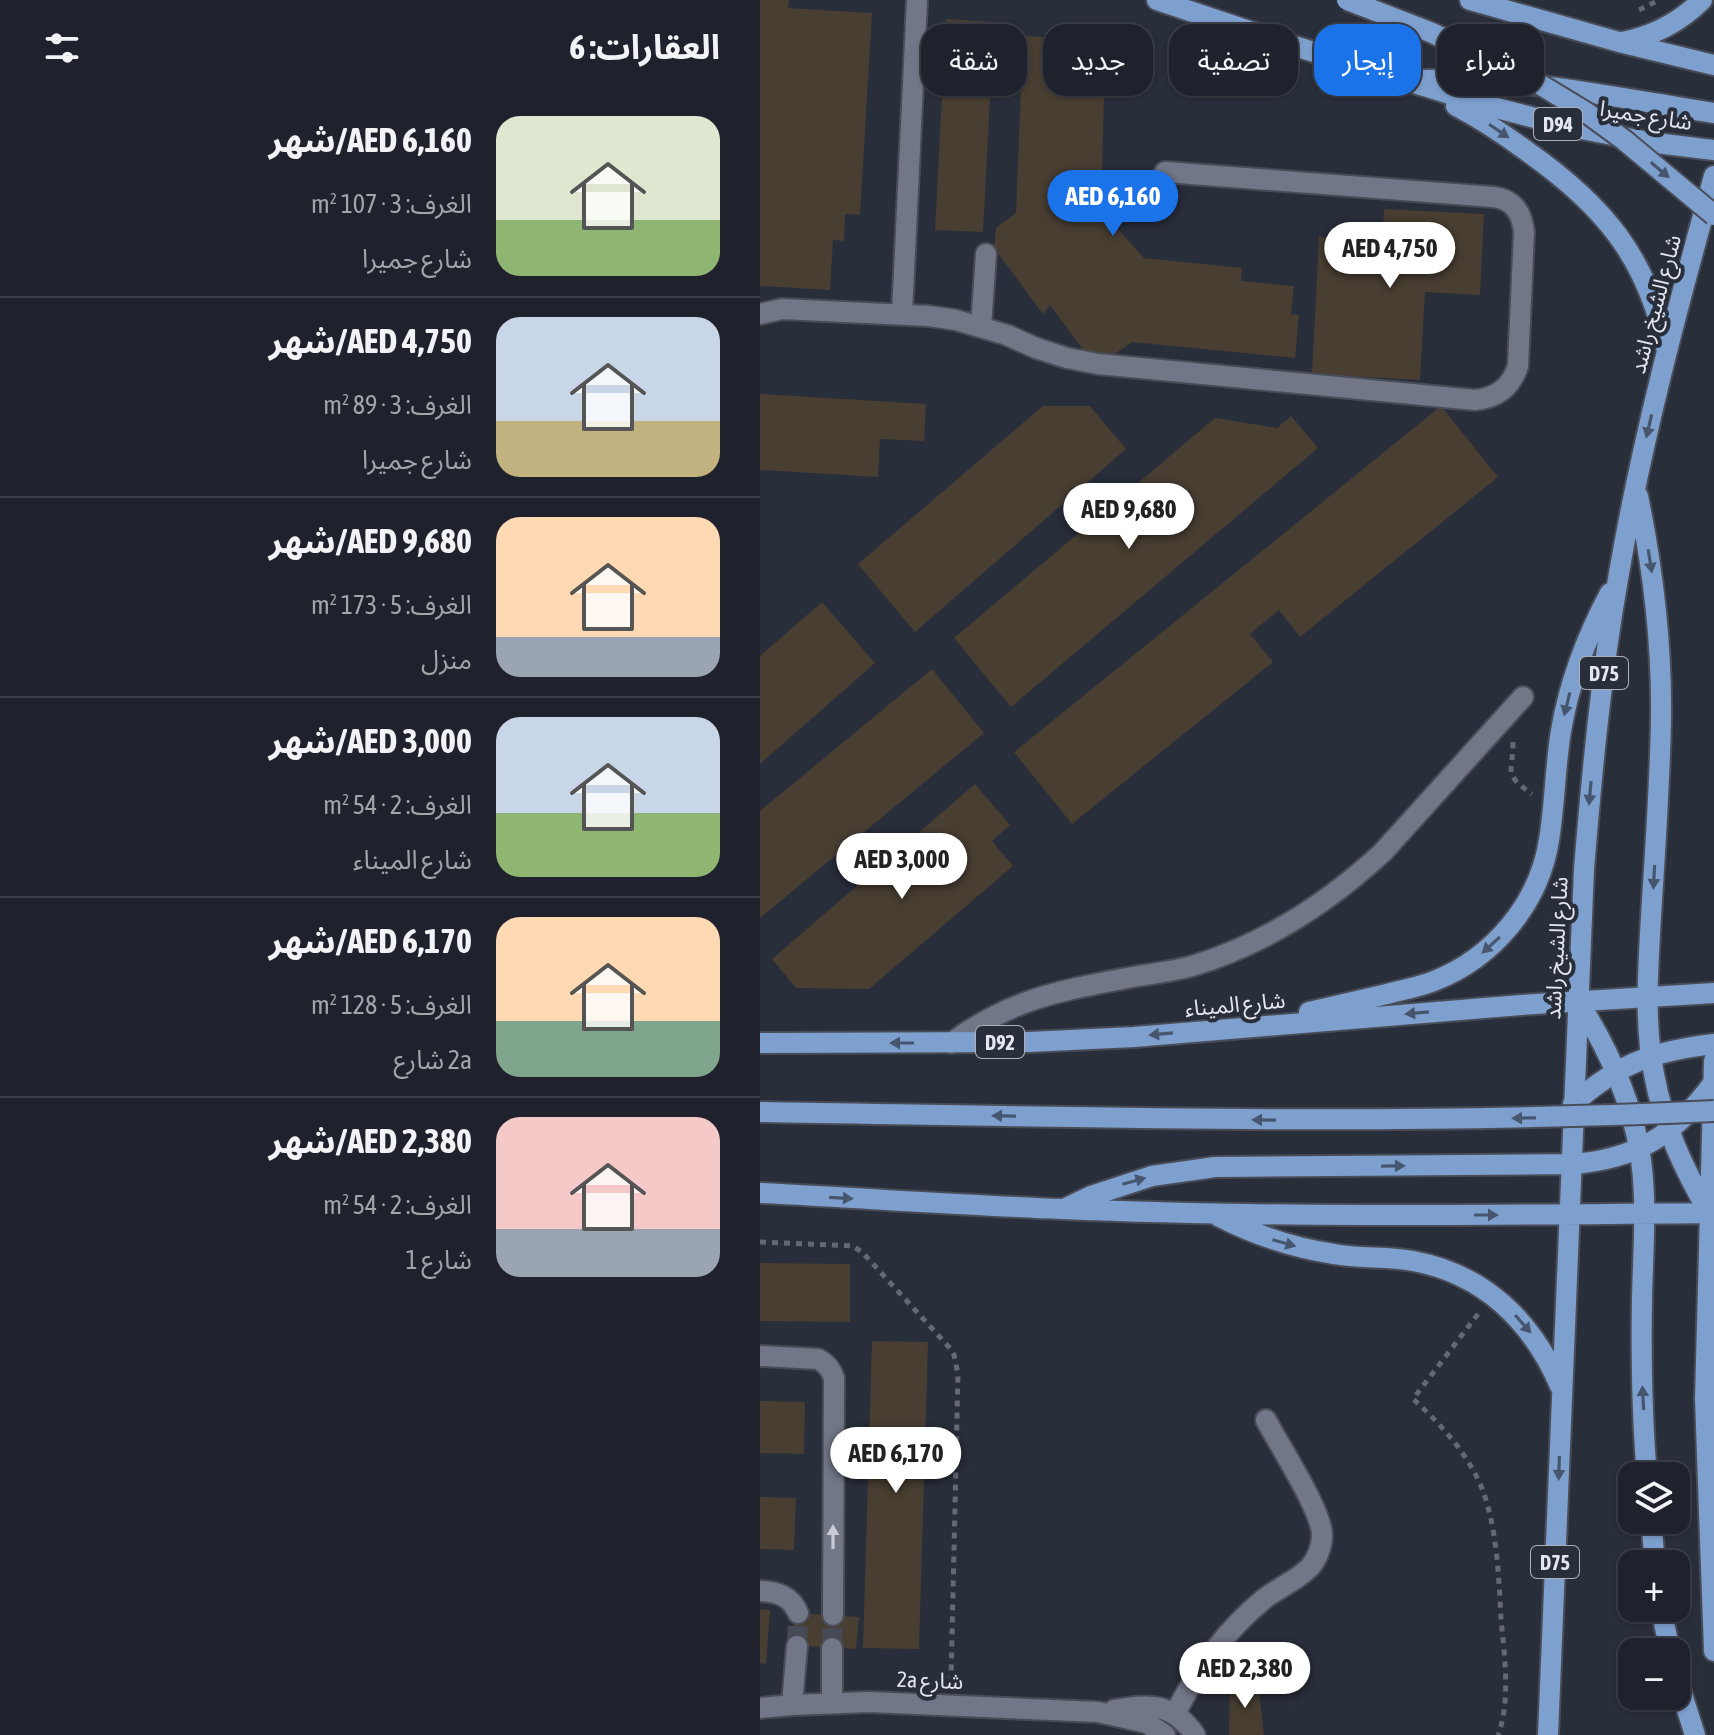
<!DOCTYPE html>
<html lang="ar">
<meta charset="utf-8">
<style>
body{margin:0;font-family:"Asap Condensed","Noto Sans Arabic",sans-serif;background:#272a34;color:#f1f3f6;direction:rtl;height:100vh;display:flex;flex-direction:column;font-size:30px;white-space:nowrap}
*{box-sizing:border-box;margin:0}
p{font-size:26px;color:#a1a4a9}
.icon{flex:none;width:44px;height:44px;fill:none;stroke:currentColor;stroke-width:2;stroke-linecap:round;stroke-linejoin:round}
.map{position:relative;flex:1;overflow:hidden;direction:ltr}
.panel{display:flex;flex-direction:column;background:#1f222c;width:760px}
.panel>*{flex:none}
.hud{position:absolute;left:24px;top:24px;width:760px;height:72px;direction:rtl;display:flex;gap:16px}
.controls{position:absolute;left:858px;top:1462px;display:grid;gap:16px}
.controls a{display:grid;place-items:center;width:72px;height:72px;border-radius:16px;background:#1f222c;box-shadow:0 2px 6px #0004,0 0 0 2px #3c3f48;font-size:40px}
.price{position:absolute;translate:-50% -68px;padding:0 18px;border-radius:28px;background:#fff;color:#222;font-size:26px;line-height:52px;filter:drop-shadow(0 2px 4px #0008)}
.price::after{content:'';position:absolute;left:50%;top:48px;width:24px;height:18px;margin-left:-12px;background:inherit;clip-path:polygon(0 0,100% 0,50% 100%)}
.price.current{background:#1a73e8;color:#fff}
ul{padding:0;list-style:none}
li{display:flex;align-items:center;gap:24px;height:200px;padding:0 40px}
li+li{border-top:2px solid #3c3f48}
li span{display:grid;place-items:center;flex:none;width:224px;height:160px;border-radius:24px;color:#555}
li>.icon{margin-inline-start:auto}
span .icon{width:96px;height:96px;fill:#fffc;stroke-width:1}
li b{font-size:34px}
h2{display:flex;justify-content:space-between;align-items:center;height:96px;padding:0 40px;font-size:34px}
.chip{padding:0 28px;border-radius:24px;background:#1f222c;box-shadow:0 2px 6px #0004,0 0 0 2px #3c3f48;font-size:28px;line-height:72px}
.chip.current{background:#1a73e8;color:#fff}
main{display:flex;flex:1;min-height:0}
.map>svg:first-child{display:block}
.building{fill:#483e32}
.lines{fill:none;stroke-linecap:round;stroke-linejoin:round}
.minor-tunnel{stroke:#454a56;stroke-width:20;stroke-dasharray:20 10;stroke-linecap:butt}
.minor-casing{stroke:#494c57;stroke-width:24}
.major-casing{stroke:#494c57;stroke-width:24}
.path{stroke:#646974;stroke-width:5;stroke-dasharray:6 6;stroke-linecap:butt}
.minor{stroke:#727787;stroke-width:20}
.major{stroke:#7ea0cf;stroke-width:20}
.major-bridge-casing{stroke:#494c57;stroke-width:24;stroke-linecap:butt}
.major-bridge{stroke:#7ea0cf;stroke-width:20}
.oneway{fill:#47566f}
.oneway2{fill:#c8cbd6}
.labels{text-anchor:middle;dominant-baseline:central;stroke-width:8;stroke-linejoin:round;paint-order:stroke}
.shield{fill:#292e3b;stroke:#acb0ba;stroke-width:2}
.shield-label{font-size:20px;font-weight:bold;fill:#e4e7f0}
.street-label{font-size:22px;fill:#e4e7f0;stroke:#292e3b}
</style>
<main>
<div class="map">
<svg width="954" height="1735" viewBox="0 0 954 1735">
<rect width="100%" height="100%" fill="#292e3b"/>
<path class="building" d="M0,0H29L28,8L112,13L100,215L85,214L84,241L73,240L70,290L0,286Z
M186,19L234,22L223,232L175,230Z
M263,36L307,38V46L332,47L331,77H317V95L344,96L341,210L384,258L482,268L481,281L534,286L531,314L539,315L535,358L372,342L346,360L330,359L290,305L283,314L234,248L236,228L256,213Z
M624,209L724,214L720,295L665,292L660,380L552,374L559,237L606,240L607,228L623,229Z
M0,394L166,404L164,441L120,439L118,477L0,470Z
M283,406H330L366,449L155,632L98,564Z
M681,406L738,477L540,637L519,610L490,634L513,662L312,824L254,752Z
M531,416L558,448L251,707L194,638L455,418L517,428Z
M62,602L115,663L0,764V656Z
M172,669L224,733L0,918V811Z
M215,784L250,825L232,841L253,866L109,989L36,988L12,959Z
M0,1263L90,1264V1322L0,1321Z
M112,1341L168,1342L159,1649L103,1648Z
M0,1401L45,1402L44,1454L0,1453Z
M0,1497L36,1498L34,1550L0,1549Z
M0,1609L10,1610L6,1664L0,1663Z
M34,1613L99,1617L96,1649L32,1645Z
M498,1683L504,1735H469L470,1684Z"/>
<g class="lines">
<path class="minor-tunnel" d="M37,1646L38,1613
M72,1648L73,1615"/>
<defs>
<path id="minor" d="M0,314L22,309L169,316L196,320L247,335L276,348L307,358L338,364L715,400C737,398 751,387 758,366L764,232C762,213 754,200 734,197L405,172
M142,314L157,0
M221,327L226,254
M191,1043C254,997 304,990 378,976C396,973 415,971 432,966C505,944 568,903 623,852L763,697
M0,1356L58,1359C67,1364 71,1369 74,1378L73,1615
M0,1591C18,1592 31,1596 38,1613
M72,1703V1648
M32,1705L37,1646
M0,1708L32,1705L109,1702L338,1712L387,1723L405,1735
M354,1710C389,1704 412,1702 435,1735
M415,1714C437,1670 465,1631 504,1599C518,1588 536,1581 549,1568C557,1560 562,1546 562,1535C562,1511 519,1445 506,1420"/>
<path id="major" d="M397,0L528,44L725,105L806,126L888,142L954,150
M710,0L859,42L954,65
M862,42C894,36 919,23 942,0
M662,80C760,76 857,98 954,113
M696,106C721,119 745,135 768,152C843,205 886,256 906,347
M878,496C893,569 902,643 901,718C900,784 895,851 891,917C888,969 884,1023 894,1074C903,1125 924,1170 950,1214
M818,1001C847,1047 869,1094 879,1147C888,1197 883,1248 882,1299C881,1358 882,1418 887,1476
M549,1012C575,1006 601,1000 627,994C642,990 659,987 674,981C733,958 779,904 789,840C795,804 795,767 801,731C809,683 827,636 850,593
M0,1043L269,1042L374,1037L761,1005L954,993
M954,1061L945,1399L954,1651
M813,1104C859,1063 894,1051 954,1044
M0,1193C101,1198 201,1205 302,1209C519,1218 737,1215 954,1213
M306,1208L331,1196L392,1176L455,1167L811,1164C876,1160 916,1134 953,1083
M458,1216C495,1235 533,1248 574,1254C600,1259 627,1256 653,1261C724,1274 772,1321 800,1386
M891,1520L895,1564
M901,1608L910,1652
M916,1675L935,1735
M788,1735L824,869C832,772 841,675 858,579C881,443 917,309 954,176"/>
</defs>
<use href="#minor" class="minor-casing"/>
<use href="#major" class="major-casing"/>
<path class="path" d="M879,10L899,0
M753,742C753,773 742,773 772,794
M0,1242L93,1246L103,1253L188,1346L194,1355L198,1374L191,1680H194
M718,1314L653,1399C682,1425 709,1455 723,1491C737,1529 739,1579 741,1619C744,1649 748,1681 744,1711C743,1719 741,1727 738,1735"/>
<use href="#minor" class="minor"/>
<use href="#major" class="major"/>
<defs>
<path id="major-bridge" d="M587,0L670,32L771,79L827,113L864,140L954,215
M0,1112C318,1117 636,1126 954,1111"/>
</defs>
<use href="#major-bridge" class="major-bridge-casing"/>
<use href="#major-bridge" class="major-bridge"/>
</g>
<defs><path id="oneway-solid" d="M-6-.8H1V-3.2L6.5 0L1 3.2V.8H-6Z" transform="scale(2)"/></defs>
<g class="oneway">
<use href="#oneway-solid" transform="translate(739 131) rotate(34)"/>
<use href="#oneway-solid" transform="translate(900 170) rotate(40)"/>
<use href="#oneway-solid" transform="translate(889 426) rotate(103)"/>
<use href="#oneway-solid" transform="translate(890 561) rotate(81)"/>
<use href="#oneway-solid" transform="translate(807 704) rotate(104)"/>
<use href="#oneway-solid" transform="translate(830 793) rotate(95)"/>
<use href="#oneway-solid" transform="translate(894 877) rotate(93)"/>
<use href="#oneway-solid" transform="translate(731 945) rotate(138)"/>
<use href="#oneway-solid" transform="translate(657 1013) rotate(175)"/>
<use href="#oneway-solid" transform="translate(401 1034) rotate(175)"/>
<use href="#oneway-solid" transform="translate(142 1043) rotate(180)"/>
<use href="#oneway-solid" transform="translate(244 1116) rotate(-179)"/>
<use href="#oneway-solid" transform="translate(764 1118) rotate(179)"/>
<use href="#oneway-solid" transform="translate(504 1120) rotate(-179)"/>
<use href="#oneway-solid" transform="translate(633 1166) rotate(-1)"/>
<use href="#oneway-solid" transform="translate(374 1181) rotate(-16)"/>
<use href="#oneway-solid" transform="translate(81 1198) rotate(3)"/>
<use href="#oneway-solid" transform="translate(726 1215)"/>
<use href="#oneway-solid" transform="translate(524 1243) rotate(16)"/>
<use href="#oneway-solid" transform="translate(763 1324) rotate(49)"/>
<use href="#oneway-solid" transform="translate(883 1398) rotate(-93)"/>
<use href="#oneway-solid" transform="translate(799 1468) rotate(92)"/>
</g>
<use class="oneway2" href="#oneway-solid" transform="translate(73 1537) rotate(-90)"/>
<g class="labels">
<g class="shield">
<rect x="774" y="108" width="48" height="32" rx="6"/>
<rect x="820" y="657" width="48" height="32" rx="6"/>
<rect x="216" y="1026" width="48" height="32" rx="6"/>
<rect x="771" y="1546" width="48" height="32" rx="6"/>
</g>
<g class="shield-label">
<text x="798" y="124">D94</text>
<text x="844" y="673">D75</text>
<text x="240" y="1042">D92</text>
<text x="795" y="1562">D75</text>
</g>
<g class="street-label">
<text transform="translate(886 115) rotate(9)">شارع جميرا</text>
<text transform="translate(895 304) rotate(-75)">شارع الشيخ راشد</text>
<text transform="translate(796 948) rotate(-87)">شارع الشيخ راشد</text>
<text transform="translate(475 1004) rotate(-5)">شارع الميناء</text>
<text transform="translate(170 1680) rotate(2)">2a شارع</text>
</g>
</g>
</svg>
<div class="controls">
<a><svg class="icon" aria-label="layers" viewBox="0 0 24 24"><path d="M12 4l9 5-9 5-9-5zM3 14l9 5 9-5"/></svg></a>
<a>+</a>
<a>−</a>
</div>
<b class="price current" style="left:353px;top:238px">AED 6,160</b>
<b class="price" style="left:630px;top:290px">AED 4,750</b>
<b class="price" style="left:369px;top:551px">AED 9,680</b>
<b class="price" style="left:142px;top:901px">AED 3,000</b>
<b class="price" style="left:136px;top:1495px">AED 6,170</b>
<b class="price" style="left:485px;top:1710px">AED 2,380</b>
<div class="hud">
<a class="chip">شراء</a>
<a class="chip current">إيجار</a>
<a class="chip">تصفية</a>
<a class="chip">جديد</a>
<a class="chip">شقة</a>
</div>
</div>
<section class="panel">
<h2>العقارات: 6<svg class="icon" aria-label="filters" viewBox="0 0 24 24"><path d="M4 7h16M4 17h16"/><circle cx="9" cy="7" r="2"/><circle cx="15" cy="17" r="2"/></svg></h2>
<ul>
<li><span style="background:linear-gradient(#dfe7d0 65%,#8fb573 0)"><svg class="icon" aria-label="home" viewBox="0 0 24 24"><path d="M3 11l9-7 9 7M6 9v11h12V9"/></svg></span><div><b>AED 6,160/شهر</b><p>الغرف: 3 · 107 m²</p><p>شارع جميرا</p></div></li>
<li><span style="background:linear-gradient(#c9d6e8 65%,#c2b280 0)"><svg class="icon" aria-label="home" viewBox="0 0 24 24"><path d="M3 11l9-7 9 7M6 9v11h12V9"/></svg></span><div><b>AED 4,750/شهر</b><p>الغرف: 3 · 89 m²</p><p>شارع جميرا</p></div></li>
<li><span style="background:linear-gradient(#ffd9b3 75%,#9aa5b1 0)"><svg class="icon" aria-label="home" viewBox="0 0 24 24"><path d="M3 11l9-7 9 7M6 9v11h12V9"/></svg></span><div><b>AED 9,680/شهر</b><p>الغرف: 5 · 173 m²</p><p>منزل</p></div></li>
<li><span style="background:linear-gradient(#c9d6e8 60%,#8fb573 0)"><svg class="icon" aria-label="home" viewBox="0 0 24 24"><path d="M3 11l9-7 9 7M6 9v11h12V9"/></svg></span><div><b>AED 3,000/شهر</b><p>الغرف: 2 · 54 m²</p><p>شارع الميناء</p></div></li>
<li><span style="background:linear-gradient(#ffd9b3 65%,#7fa58c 0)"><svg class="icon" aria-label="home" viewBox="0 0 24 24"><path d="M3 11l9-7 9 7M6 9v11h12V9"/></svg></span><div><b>AED 6,170/شهر</b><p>الغرف: 5 · 128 m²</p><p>2a شارع</p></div></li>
<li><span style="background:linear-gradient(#f6c9c9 70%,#9aa5b1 0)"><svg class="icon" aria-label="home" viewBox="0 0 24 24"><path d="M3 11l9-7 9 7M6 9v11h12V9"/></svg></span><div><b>AED 2,380/شهر</b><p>الغرف: 2 · 54 m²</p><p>شارع 1</p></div></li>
</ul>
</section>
</main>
